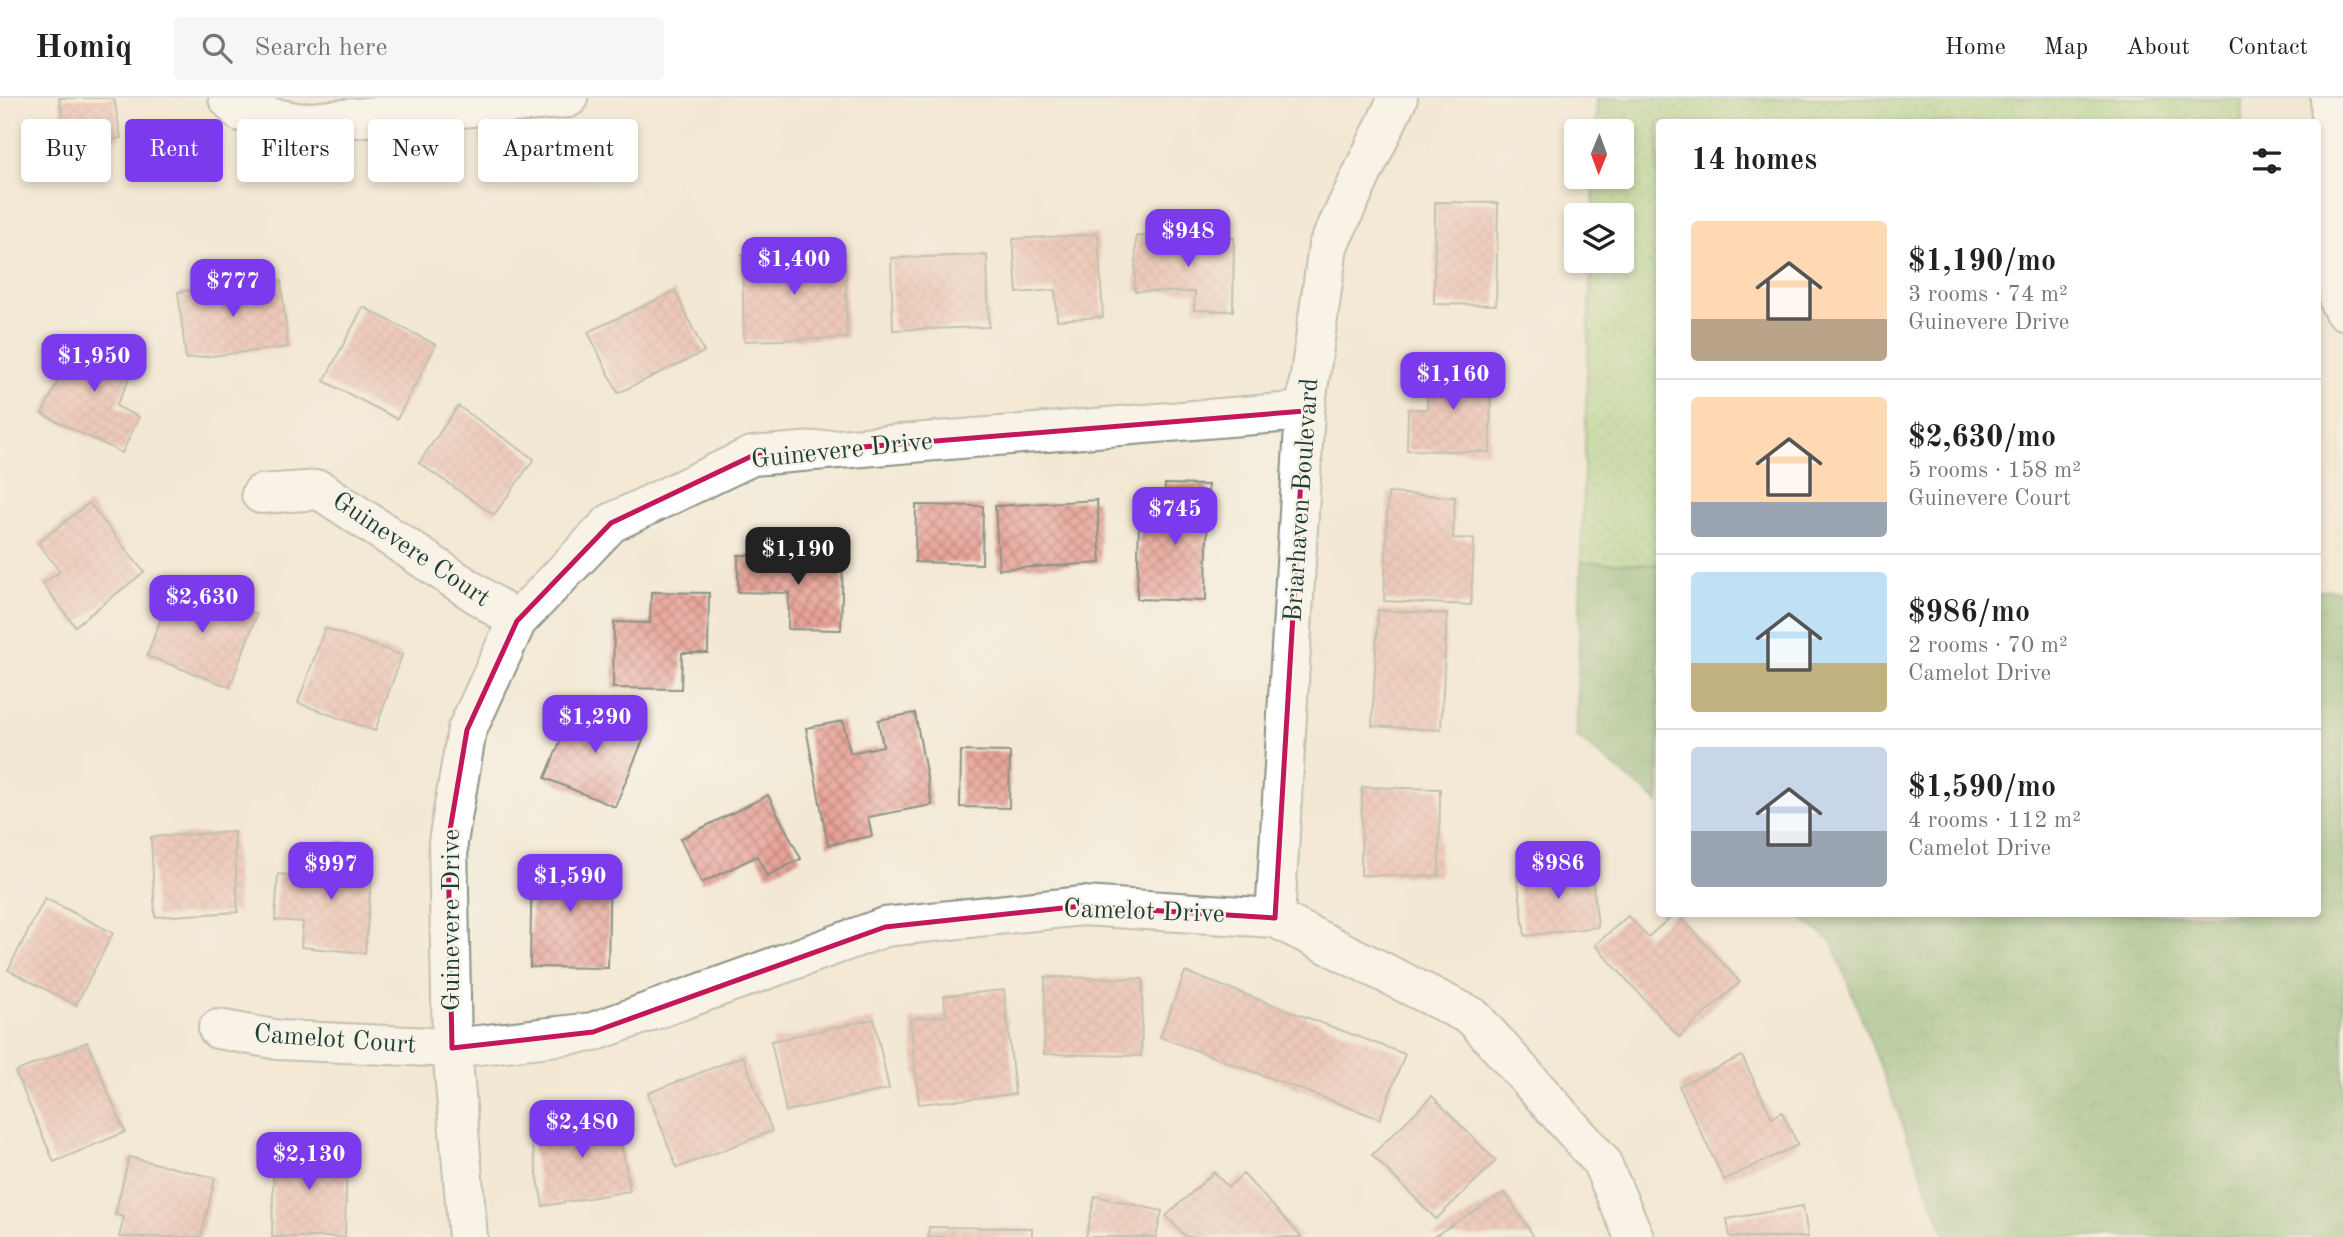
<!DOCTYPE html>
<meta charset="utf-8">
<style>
body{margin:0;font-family:"Old Standard TT",serif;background:#f6f6f6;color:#222;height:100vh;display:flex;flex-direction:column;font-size:26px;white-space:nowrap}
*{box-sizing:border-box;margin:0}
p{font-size:23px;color:#767676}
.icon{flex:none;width:38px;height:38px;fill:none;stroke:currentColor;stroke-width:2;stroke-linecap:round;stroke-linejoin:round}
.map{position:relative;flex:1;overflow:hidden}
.drawer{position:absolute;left:1656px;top:21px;width:665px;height:798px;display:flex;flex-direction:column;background:#fff;border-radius:7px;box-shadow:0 4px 10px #0003}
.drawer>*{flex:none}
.top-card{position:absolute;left:21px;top:21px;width:665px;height:63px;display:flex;gap:14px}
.needle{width:46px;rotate:181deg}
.buttons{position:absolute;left:1564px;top:21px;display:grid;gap:14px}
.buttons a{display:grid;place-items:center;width:70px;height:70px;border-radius:7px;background:#fff;box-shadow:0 4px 10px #0003;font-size:35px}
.price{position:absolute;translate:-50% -60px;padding:0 16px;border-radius:14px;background:#7c3aed;color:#fff;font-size:23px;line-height:46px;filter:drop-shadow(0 2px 4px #0008)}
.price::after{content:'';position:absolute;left:50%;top:42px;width:21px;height:16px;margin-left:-10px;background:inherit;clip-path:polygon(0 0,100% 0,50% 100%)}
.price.selected{background:#222;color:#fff}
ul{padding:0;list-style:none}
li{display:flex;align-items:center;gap:21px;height:175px;padding:0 35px}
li+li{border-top:2px solid #e0e0e0}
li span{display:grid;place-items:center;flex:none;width:196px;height:140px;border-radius:7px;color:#555}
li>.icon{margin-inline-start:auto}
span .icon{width:84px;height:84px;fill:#fffc;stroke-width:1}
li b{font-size:30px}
h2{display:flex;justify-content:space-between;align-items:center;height:84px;padding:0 35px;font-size:30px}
.pill{padding:0 24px;border-radius:7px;background:#fff;box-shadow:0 4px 10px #0003;font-size:24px;line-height:63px}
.pill.selected{background:#7c3aed;color:#fff}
header{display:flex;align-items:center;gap:42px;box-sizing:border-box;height:98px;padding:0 35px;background:#fff;border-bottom:2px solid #e0e0e0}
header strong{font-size:33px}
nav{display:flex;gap:38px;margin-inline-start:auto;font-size:24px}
.search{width:490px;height:63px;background:#f6f6f6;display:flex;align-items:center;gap:18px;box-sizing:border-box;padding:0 24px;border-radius:7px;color:#767676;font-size:26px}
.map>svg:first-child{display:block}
.grass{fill:url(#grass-dots);stroke:#5f8658;stroke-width:2}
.forest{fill:url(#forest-crowns);stroke:#4f7750;stroke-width:2}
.building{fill:url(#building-cross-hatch)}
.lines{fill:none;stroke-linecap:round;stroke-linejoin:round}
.minor-casing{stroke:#899284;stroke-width:42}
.minor{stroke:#fff;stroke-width:38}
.marked{fill:none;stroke:#c2185b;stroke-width:5;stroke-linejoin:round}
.labels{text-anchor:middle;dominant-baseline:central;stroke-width:5;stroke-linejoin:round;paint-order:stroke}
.street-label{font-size:26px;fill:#1f3d34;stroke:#f7f3e8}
</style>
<header>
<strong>Homiq</strong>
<div class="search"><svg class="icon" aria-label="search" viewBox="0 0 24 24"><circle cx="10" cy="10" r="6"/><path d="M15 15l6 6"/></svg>Search here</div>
<nav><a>Home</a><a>Map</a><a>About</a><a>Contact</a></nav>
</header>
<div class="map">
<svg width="2343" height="1139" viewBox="0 0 2343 1139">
<defs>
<pattern id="grass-dots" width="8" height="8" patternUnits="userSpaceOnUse" patternTransform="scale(1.75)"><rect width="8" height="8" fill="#9fce7c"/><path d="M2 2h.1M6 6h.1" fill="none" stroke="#81a866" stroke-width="1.8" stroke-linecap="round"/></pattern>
<pattern id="forest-crowns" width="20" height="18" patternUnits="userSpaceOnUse" patternTransform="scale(1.75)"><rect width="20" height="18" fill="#7fb16c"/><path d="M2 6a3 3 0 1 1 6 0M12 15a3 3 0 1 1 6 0" fill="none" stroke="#67915a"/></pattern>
<pattern id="building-cross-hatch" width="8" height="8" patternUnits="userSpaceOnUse" patternTransform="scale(1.75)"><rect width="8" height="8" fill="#e9a398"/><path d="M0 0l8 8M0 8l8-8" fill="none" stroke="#bc867d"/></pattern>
</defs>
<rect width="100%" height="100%" fill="#f7f3e8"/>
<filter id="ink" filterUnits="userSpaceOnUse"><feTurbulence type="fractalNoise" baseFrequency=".0143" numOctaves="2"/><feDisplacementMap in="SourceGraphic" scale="14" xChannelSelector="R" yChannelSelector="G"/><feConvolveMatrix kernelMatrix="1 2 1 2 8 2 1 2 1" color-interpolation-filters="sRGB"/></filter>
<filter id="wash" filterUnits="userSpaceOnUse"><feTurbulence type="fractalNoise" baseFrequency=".00686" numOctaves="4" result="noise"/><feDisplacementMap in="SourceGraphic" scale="28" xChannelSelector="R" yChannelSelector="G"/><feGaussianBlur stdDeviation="1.57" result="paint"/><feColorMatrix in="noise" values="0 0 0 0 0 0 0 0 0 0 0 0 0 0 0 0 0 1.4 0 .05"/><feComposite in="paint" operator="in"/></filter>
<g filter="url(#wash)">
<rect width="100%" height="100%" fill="#f3e8d3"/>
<path class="grass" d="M1597,0H2242V24H1659V467L1581,464L1591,163H1622V117H1593L1594,79H1622V33H1596Z"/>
<path class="forest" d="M1581,464L1659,467V705L1576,638Z
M2317,492H2343V1139H1946L1832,844L1796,816H2317Z"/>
<g id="blocks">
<path class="building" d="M59,0H114L121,40L68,49Z
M1435,104L1498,105L1496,207L1434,206Z
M1098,136L1103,219L1057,222L1055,192L1017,195L1013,141Z
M1136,138L1234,140L1233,213L1194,212L1195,194L1135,193Z
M845,155L847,240L744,243L742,157Z
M987,157L989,229L893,232L891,160Z
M281,182L288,249L186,261L178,194Z
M675,193L704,254L618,295L588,234Z
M363,209L436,247L397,321L324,283Z
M81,235L138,263L116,308L139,319L122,355L42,316Z
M1427,270L1491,271L1490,354L1407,352L1408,311H1427Z
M458,308L534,361L494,417L419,365Z
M1165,386L1208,387L1206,503L1137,501L1139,419H1164Z
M1388,395L1455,399L1453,440L1474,441L1471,507L1384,503Z
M1097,402L1101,465L999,471L995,408Z
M89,405L144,474L75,528L43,486L60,473L38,445Z
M916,407L983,408L982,466L915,464Z
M738,457L843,459L841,532L788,531L789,495L738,494Z
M174,485L257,516L230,589L147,558Z
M651,494L709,495L708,555H682L681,591L613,590L614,524L650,525Z
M1378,512L1447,516L1441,632L1372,628Z
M325,530L402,557L375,633L298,605Z
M576,605L646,635L615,709L545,680Z
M915,615L932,707L868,719L872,738L828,747L806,630L843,623L850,655L883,648L878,622Z
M961,653L1010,654L1009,710L960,709Z
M1362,689L1440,691L1439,778L1361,777Z
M768,697L801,761L767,778L757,758L702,785L680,741Z
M234,734L238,814L155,819L151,739Z
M334,747L374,750L365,855L301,849L303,824L275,822L278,776L331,781Z
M532,762L610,763L608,870L530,869Z
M1591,769L1598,829L1525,838L1517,778Z
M45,800L113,835L76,907L8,872Z
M1674,816H1678L1740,884L1679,939L1595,847L1628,818L1648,839Z
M1185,874L1405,956L1380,1021L1160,939Z
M1045,879L1143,881L1141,958L1044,956Z
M1004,892L1015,996L919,1006L910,921L946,918L944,898Z
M874,921L889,991L786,1013L771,943Z
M87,944L125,1034L54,1064L15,974Z
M743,958L772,1033L677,1070L648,995Z
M1742,958L1772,1020L1782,1014L1798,1047L1724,1082L1679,988Z
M1432,998L1496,1063L1436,1121L1372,1057Z
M615,1009L630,1093L543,1108L531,1042L577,1034L574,1016Z
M274,1049L347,1051L345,1139H272Z
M129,1059L215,1080L201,1139H119L124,1119L115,1117Z
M1214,1074L1228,1089L1243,1076L1302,1139H1186L1166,1118Z
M1505,1094L1534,1139H1433Z
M1095,1098L1162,1113L1156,1139H1086Z
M1803,1108L1808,1139H1730L1727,1121Z
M929,1129L1032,1130V1139H928Z"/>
</g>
</g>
<g filter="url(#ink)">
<use href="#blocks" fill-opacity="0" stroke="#899284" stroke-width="2"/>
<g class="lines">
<defs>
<path id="minor" d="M228,0L241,14L301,25L568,0
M2330,0L2339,204L2343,212
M261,396L320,392L517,523
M1275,820L1305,313L1328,148L1398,0
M218,931L279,942L452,950L593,934L885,829L1082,808L1275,820L1473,919L1601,1063L1634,1139
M468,1139L452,950L448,744L467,632L517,523L611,425L752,358L1305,313"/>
</defs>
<use href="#minor" class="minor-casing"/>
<use href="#minor" class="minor"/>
</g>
</g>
<path d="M0 0H2343V1139H0ZM1305,313L1275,820L1082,808L885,829L593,934L452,950L448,744L467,632L517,523L611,425L752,358Z" fill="#f3e8d3" fill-opacity=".55" fill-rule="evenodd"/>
<path class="marked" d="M1305,313L1275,820L1082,808L885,829L593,934L452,950L448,744L467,632L517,523L611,425L752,358Z"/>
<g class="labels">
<g class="street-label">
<text transform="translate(842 353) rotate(-6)">Guinevere Drive</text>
<text transform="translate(1302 402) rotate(-86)">Briarhaven Boulevard</text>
<text transform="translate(411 452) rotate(34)">Guinevere Court</text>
<text transform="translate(1144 814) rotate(2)">Camelot Drive</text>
<text transform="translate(452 822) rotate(-90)">Guinevere Drive</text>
<text transform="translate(335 942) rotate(4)">Camelot Court</text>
</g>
</g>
</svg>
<div class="buttons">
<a><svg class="needle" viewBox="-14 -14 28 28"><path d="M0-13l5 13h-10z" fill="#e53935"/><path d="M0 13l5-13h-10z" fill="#767676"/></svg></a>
<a><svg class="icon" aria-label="layers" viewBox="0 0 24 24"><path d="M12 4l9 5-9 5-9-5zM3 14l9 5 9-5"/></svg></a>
</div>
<b class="price" style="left:1188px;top:171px">$948</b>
<b class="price" style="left:794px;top:199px">$1,400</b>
<b class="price" style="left:233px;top:221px">$777</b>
<b class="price" style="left:94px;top:296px">$1,950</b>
<b class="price" style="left:1453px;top:314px">$1,160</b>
<b class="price" style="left:1175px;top:449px">$745</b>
<b class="price selected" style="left:798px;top:489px">$1,190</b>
<b class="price" style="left:202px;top:537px">$2,630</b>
<b class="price" style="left:595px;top:657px">$1,290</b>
<b class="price" style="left:1558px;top:803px">$986</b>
<b class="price" style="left:331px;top:804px">$997</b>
<b class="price" style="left:570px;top:816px">$1,590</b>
<b class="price" style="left:582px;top:1062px">$2,480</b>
<b class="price" style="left:309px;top:1094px">$2,130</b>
<div class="top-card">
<a class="pill">Buy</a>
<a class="pill selected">Rent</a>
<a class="pill">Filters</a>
<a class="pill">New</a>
<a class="pill">Apartment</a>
</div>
<section class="drawer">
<h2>14 homes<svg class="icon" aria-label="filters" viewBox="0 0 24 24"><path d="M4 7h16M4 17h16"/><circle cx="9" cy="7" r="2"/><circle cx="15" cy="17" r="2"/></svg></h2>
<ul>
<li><span style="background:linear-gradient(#ffd9b3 70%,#b9a48a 0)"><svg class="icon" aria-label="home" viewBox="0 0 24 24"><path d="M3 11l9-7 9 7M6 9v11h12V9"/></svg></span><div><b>$1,190/mo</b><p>3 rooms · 74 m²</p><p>Guinevere Drive</p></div></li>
<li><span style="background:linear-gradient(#ffd9b3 75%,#9aa5b1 0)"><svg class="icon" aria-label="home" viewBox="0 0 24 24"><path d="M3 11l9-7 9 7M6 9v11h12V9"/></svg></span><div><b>$2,630/mo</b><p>5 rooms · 158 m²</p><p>Guinevere Court</p></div></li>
<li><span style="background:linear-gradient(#bfe0f5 65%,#c2b280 0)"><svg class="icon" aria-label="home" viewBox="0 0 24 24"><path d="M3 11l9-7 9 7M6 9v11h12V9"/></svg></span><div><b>$986/mo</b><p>2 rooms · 70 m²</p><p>Camelot Drive</p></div></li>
<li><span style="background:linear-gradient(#c9d6e8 60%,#9aa5b1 0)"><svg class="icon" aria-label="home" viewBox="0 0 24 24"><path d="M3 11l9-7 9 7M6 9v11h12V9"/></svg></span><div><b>$1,590/mo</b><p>4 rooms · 112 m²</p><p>Camelot Drive</p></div></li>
</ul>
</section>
</div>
